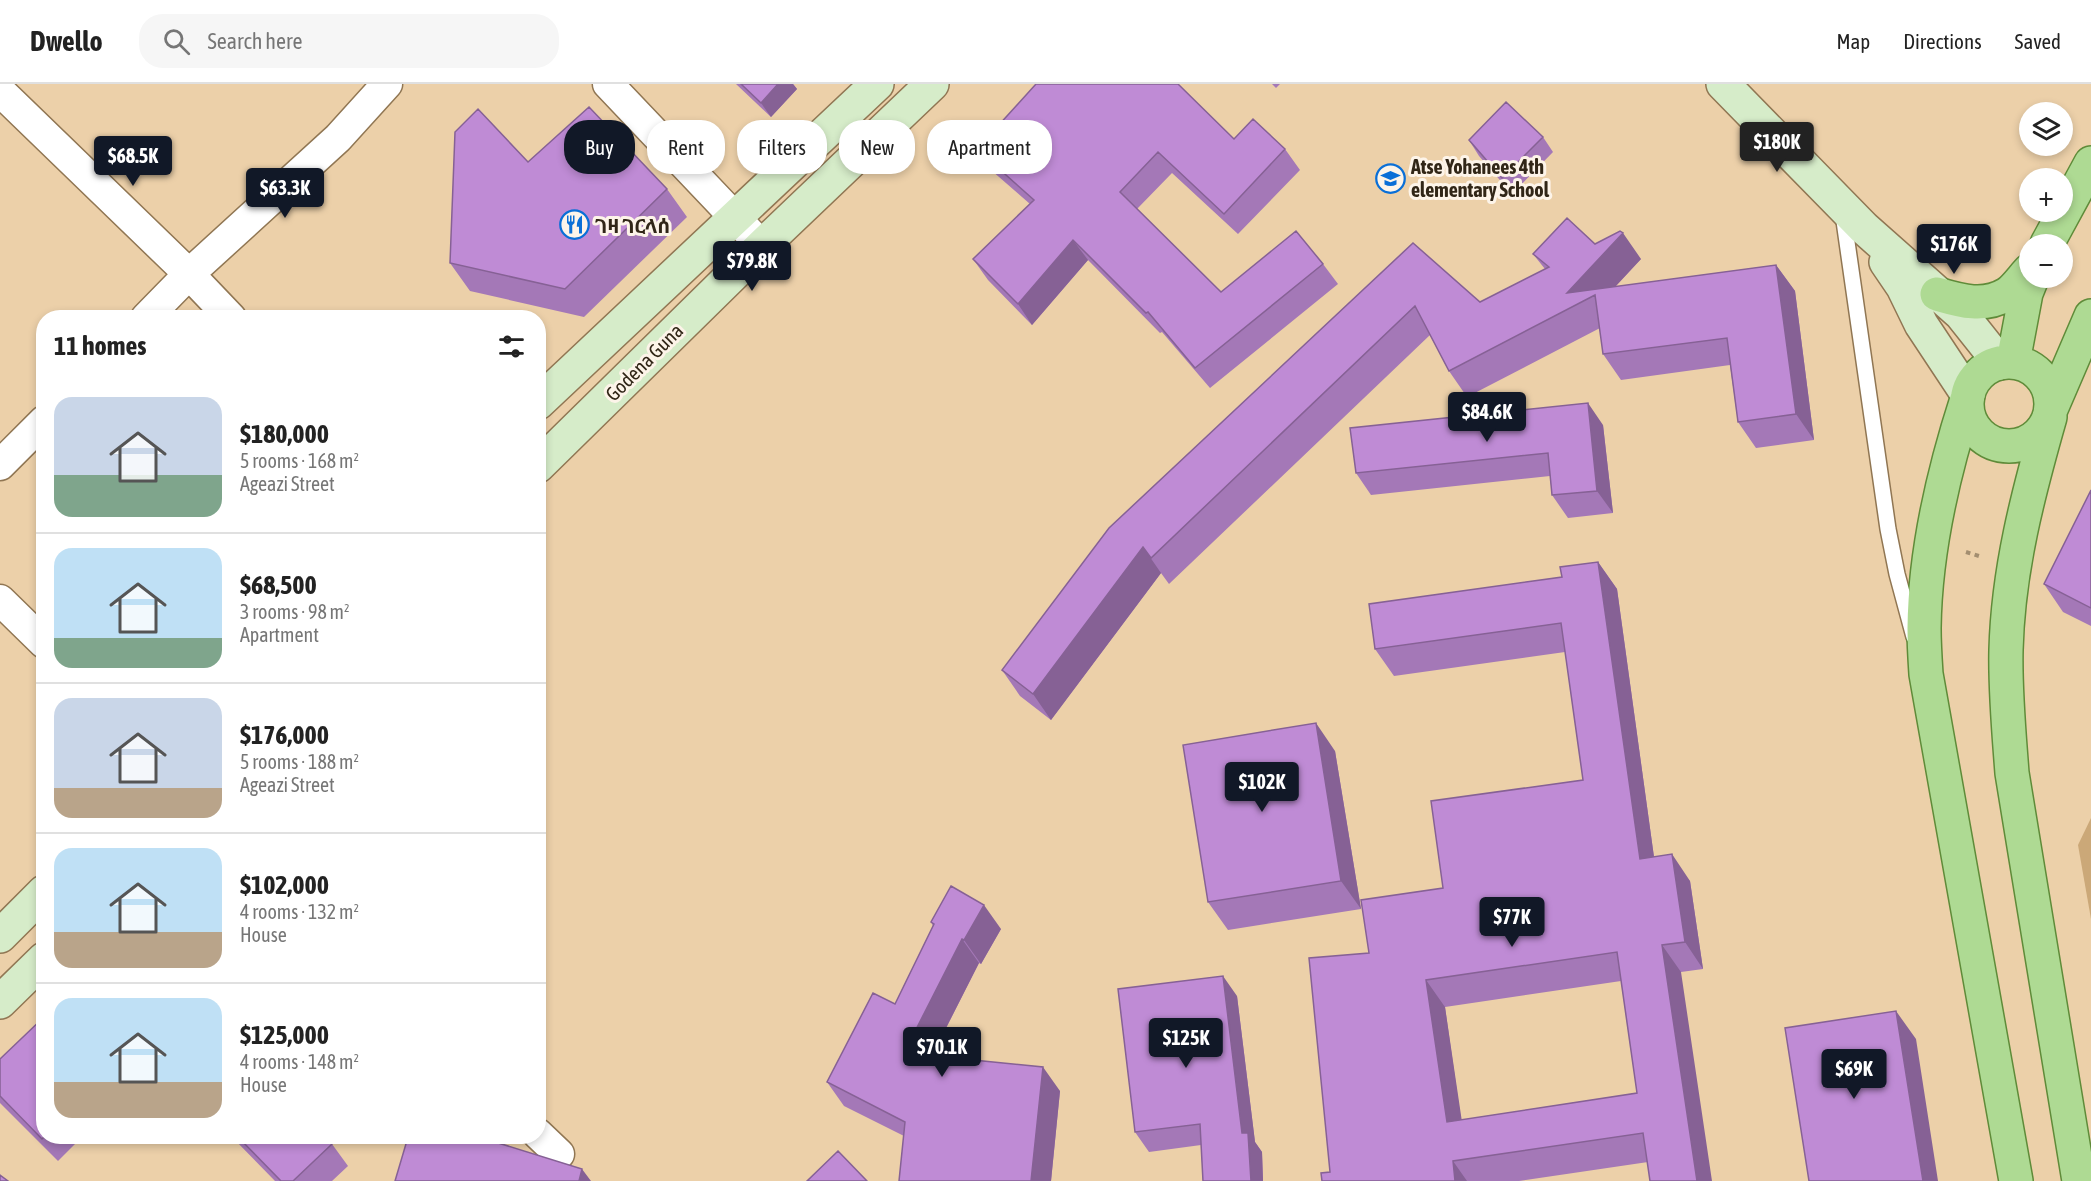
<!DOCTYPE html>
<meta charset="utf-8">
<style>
body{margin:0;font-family:"Asap Condensed","Noto Sans Ethiopic",sans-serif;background:#f6f6f6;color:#222;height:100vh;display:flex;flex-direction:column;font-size:22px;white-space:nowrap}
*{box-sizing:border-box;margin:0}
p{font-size:20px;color:#767676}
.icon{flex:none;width:33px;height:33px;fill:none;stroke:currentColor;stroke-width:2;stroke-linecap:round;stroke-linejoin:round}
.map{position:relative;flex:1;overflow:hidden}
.details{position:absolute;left:36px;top:226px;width:510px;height:834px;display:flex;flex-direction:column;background:#fff;border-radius:24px;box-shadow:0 3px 9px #0003}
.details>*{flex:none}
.hud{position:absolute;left:564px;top:36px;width:570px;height:54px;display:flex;gap:12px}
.fabs{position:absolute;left:2019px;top:18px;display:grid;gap:12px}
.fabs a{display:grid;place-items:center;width:54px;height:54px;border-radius:50%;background:#fff;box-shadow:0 3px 9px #0003;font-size:30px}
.price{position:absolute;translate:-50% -51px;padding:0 14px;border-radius:6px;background:#111827;color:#fff;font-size:20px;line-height:39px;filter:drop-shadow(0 2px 3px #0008)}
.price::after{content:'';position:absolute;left:50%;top:36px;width:18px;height:14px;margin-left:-9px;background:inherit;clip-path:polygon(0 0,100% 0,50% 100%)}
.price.current{background:#222;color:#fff}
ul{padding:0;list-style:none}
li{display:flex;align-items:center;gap:18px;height:150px;padding:0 18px}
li+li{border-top:2px solid #e0e0e0}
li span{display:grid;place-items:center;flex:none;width:168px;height:120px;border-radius:18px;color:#555}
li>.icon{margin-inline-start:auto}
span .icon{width:72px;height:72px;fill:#fffc;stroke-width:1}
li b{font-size:26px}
h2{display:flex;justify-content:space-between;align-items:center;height:72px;padding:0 18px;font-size:26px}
.pill{padding:0 21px;border-radius:24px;background:#fff;box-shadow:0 3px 9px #0003;font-size:21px;line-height:54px}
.pill.current{background:#111827;color:#fff}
header{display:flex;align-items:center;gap:36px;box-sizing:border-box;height:84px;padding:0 30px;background:#fff;border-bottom:2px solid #e0e0e0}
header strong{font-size:28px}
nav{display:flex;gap:33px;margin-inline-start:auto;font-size:21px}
.search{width:420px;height:54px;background:#f6f6f6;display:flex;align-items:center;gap:15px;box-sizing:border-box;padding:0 21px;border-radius:24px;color:#767676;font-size:22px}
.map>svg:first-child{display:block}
.green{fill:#cba878}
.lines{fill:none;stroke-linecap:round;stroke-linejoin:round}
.service-casing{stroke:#907653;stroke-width:18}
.minor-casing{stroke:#907653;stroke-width:33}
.secondary-casing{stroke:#907653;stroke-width:36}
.primary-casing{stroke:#5f8b39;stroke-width:36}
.path{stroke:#a38e70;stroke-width:4;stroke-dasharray:4.5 4.5;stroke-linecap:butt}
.service{stroke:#fff;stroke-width:15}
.minor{stroke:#fff;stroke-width:30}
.secondary{stroke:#d6ecc9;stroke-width:33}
.primary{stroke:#aeda93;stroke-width:33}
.wall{fill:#a478b7;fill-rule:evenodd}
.shaded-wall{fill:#866195}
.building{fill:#bf8bd5;stroke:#866195;stroke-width:1.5;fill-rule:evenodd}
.labels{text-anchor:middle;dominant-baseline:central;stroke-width:6;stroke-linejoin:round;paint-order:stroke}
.poi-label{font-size:20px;font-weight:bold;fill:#312617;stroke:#fdf4e9;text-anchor:start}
.street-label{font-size:20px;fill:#312617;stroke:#fdf4e9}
</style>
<header>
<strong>Dwello</strong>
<div class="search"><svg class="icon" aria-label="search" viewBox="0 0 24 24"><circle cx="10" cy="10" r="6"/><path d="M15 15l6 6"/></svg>Search here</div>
<nav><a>Map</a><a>Directions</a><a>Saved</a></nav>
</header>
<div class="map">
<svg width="2091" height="1097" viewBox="0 0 2091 1097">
<rect width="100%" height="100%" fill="#ecd0a9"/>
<path class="green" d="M2091,734V835L2078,761Z"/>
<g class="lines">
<defs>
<path id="service" d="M1843,130L1888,445L1897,490L1914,553"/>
<path id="minor" d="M608,0L762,162
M0,7L189,190L231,234
M146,234L189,190L338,54L387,0
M0,381L44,337
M0,516L44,559
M538,1050L559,1070"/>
<path id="secondary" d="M1723,0L1864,144L1961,230L2000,279
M1886,178L1903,203L1921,240L1968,311
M538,319L877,0
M538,382L762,162L932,0
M0,852L44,808
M0,918L44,875"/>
<path id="primary" d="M2047,160L2091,79
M1937,210C1961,217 1984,224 2007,210C2015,205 2023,193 2030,186
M1967 320a42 42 0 1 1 84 0a42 42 0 1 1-84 0Z
M2013,278L2026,209L2032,194
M1967,315C1943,389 1925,466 1924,544C1924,559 1925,575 1926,590L2016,1097
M2051,325L2091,232
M2050,333C2028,410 2008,486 2006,566C2005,607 2009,649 2012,689L2079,1097"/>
</defs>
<use href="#service" class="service-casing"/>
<use href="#minor" class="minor-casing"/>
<use href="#secondary" class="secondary-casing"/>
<use href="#primary" class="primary-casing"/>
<path class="path" d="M1966,468L1982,473"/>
<use href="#service" class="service"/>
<use href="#minor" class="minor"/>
<use href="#secondary" class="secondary"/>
<use href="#primary" class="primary"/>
</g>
<path class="wall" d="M736,0H793L797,5L771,33Z
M1272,0H1280L1276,4Z
M1543,53L1553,68L1512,110L1479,72L1469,56Z
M1234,55L1285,65L1300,86L1238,150L1172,89L1137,125L1221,208L1323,180L1338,200L1210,304L1162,248L1160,249L1088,176L1032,241L988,196L973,175L1030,120L991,86L977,65Z
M528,78L667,105L687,133L584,233L470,207L450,179Z
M1413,159L1480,218L1545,185L1533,170L1595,160L1641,175L1615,203L1776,181L1795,207L1814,356L1756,364L1738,338L1730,281L1621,296L1603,270L1600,244L1467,313L1449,287L1430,251L1169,500L1161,489L1051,636L1020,612L1002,586Z
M1603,341L1613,429L1568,434L1552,411L1550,392L1371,411L1356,389Z
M2091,406V542L2063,528L2044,500Z
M1598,478L1617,505L1654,773L1690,797L1703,885L1681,888L1648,1078L1519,1097H1322L1330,1088L1369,869L1583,696L1565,568L1394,592L1375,565L1562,493ZM1621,897L1637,1009L1461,1036L1445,923Z
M1335,667L1361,825L1228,846L1208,818Z
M931,838L1001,845L981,880L979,879L932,972L1060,1007L1051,1097H899L904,1052L844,1022L827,998L895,920L933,842Z
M1237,912L1255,1058L1262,1068L1263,1097H1203L1201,1061L1149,1068L1135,1048Z
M0,975L44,1053H82L58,1077L0,1019Z
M232,1053H326L332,1060L348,1082L332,1097H275Z"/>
<path class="shaded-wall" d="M778,0H793L797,5L771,33L761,19Z
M1623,149L1641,175L1600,219L1595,211L1567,209Z
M1073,156L1088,176L1032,241L1018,220Z
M1776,181L1795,207L1814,356L1796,330Z
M1588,319L1603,341L1613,429L1597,407Z
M1143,463L1161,489L1051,636L1033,610Z
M1598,478L1617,505L1658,802L1640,775Z
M1316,639L1335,667L1361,825L1341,797Z
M1672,770L1690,797L1703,885L1685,858Z
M984,821L1001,845L981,880L964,856Z
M962,855L979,879L921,993L904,969Z
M1662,861L1681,888L1712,1097H1697Z
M1223,892L1237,912L1255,1058L1262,1068L1263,1097H1251L1242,1049Z
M1426,896L1445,923L1466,1065L1447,1038Z
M1896,927L1916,955L1938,1097H1923Z
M1043,983L1060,1007L1051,1097H1031Z
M1453,1077L1467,1097H1455Z
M582,1085L591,1097H579Z"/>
<path class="building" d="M741,0H778L761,19Z
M1036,0H1178L1234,55L1253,35L1285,65L1224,130L1158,68L1120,108L1221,208L1296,147L1323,180L1195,284L1148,228L1146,229L1073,156L1018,220L973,175L1034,116L977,65Z
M1506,18L1543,53L1502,94L1469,56Z
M589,23L667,105L565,205L450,179L455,48L478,25L528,78Z
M1567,134L1595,160L1620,147L1623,149L1567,209L1776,181L1796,330L1738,338L1727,254L1603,270L1595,211L1449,287L1415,222L1151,474L1143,463L1033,610L1002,586L1109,444L1413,159L1480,218L1549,183L1533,170Z
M192,228L198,234H187Z
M1588,319L1597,407L1552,411L1548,369L1356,389L1350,344Z
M2091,406V524L2044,500Z
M1598,478L1640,775L1672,770L1685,858L1662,861L1697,1097H1650L1643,1049L1453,1077L1455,1097H1322L1321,1089L1330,1088L1309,874L1369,869L1361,816L1443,804L1431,717L1583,696L1561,539L1375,565L1369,520L1562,493L1560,483ZM1617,868L1637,1009L1447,1038L1426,896Z
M1316,639L1341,797L1208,818L1183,661Z
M951,802L984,821L964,856L962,855L904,969L1043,983L1031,1097H899L905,1038L827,998L873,909L895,920L934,840L931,838Z
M1223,892L1242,1049H1248L1251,1097H1203L1200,1040L1135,1048L1118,905Z
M1896,927L1923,1097H1809L1785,944Z
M44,933V1053L42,1055L0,1012V975Z
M238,1053H326L332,1060L293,1097H281Z
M408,1053H479L582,1085L579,1097H395Z
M838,1067L867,1097H807Z
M0,1091L8,1097H0Z"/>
<defs>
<symbol id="school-ring" viewBox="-11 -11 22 22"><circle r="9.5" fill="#fdf4e9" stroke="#0a6fd7" stroke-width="1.5"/><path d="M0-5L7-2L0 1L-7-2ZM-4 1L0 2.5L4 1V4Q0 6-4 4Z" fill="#0a6fd7"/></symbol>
<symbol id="restaurant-ring" viewBox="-11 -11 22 22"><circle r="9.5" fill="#fdf4e9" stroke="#0a6fd7" stroke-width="1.5"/><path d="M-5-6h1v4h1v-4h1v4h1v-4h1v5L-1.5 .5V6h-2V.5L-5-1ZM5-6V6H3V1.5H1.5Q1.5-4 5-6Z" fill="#0a6fd7"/></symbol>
</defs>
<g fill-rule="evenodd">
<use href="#school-ring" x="1374" y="78" width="33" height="33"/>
<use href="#restaurant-ring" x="558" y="124" width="33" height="33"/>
</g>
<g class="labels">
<g class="poi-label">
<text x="1411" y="82">Atse Yohanees 4th<tspan x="1411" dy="23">elementary School</tspan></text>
<text x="595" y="141">ገዛ ገርላሰ</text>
</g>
<g class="street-label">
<text transform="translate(644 278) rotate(-45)">Godena Guna</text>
</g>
</g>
</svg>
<div class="fabs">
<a><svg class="icon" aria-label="layers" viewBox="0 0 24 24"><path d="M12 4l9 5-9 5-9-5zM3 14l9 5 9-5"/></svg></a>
<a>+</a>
<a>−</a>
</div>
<b class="price current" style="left:1777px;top:89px">$180K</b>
<b class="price" style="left:133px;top:103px">$68.5K</b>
<b class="price" style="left:285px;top:135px">$63.3K</b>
<b class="price" style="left:1954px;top:191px">$176K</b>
<b class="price" style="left:752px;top:208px">$79.8K</b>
<b class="price" style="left:1487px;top:359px">$84.6K</b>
<b class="price" style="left:1262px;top:729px">$102K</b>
<b class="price" style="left:1512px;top:864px">$77K</b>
<b class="price" style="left:1186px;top:985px">$125K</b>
<b class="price" style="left:942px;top:994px">$70.1K</b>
<b class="price" style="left:1854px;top:1016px">$69K</b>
<div class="hud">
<a class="pill current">Buy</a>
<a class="pill">Rent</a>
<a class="pill">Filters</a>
<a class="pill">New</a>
<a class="pill">Apartment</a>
</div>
<section class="details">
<h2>11 homes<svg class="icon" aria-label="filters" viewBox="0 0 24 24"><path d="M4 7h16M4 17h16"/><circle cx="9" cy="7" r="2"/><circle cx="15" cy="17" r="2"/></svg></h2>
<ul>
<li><span style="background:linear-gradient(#c9d6e8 65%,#7fa58c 0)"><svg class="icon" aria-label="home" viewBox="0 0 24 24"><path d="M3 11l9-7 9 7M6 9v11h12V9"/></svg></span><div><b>$180,000</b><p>5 rooms · 168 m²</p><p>Ageazi Street</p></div></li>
<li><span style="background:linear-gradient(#bfe0f5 75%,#7fa58c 0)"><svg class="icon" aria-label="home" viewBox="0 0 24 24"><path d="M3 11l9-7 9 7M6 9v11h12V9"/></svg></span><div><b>$68,500</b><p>3 rooms · 98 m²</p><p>Apartment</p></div></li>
<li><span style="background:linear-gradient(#c9d6e8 75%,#b9a48a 0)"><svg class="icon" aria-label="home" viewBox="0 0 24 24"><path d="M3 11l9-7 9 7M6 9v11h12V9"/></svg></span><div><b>$176,000</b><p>5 rooms · 188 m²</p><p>Ageazi Street</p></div></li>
<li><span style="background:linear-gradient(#bfe0f5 70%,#b9a48a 0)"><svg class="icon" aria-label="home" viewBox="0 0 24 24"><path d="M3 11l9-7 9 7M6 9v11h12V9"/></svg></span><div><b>$102,000</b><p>4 rooms · 132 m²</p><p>House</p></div></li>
<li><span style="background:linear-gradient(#bfe0f5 70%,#b9a48a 0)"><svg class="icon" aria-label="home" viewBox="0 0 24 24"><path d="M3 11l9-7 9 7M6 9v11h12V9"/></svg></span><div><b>$125,000</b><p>4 rooms · 148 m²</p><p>House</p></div></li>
</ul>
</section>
</div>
